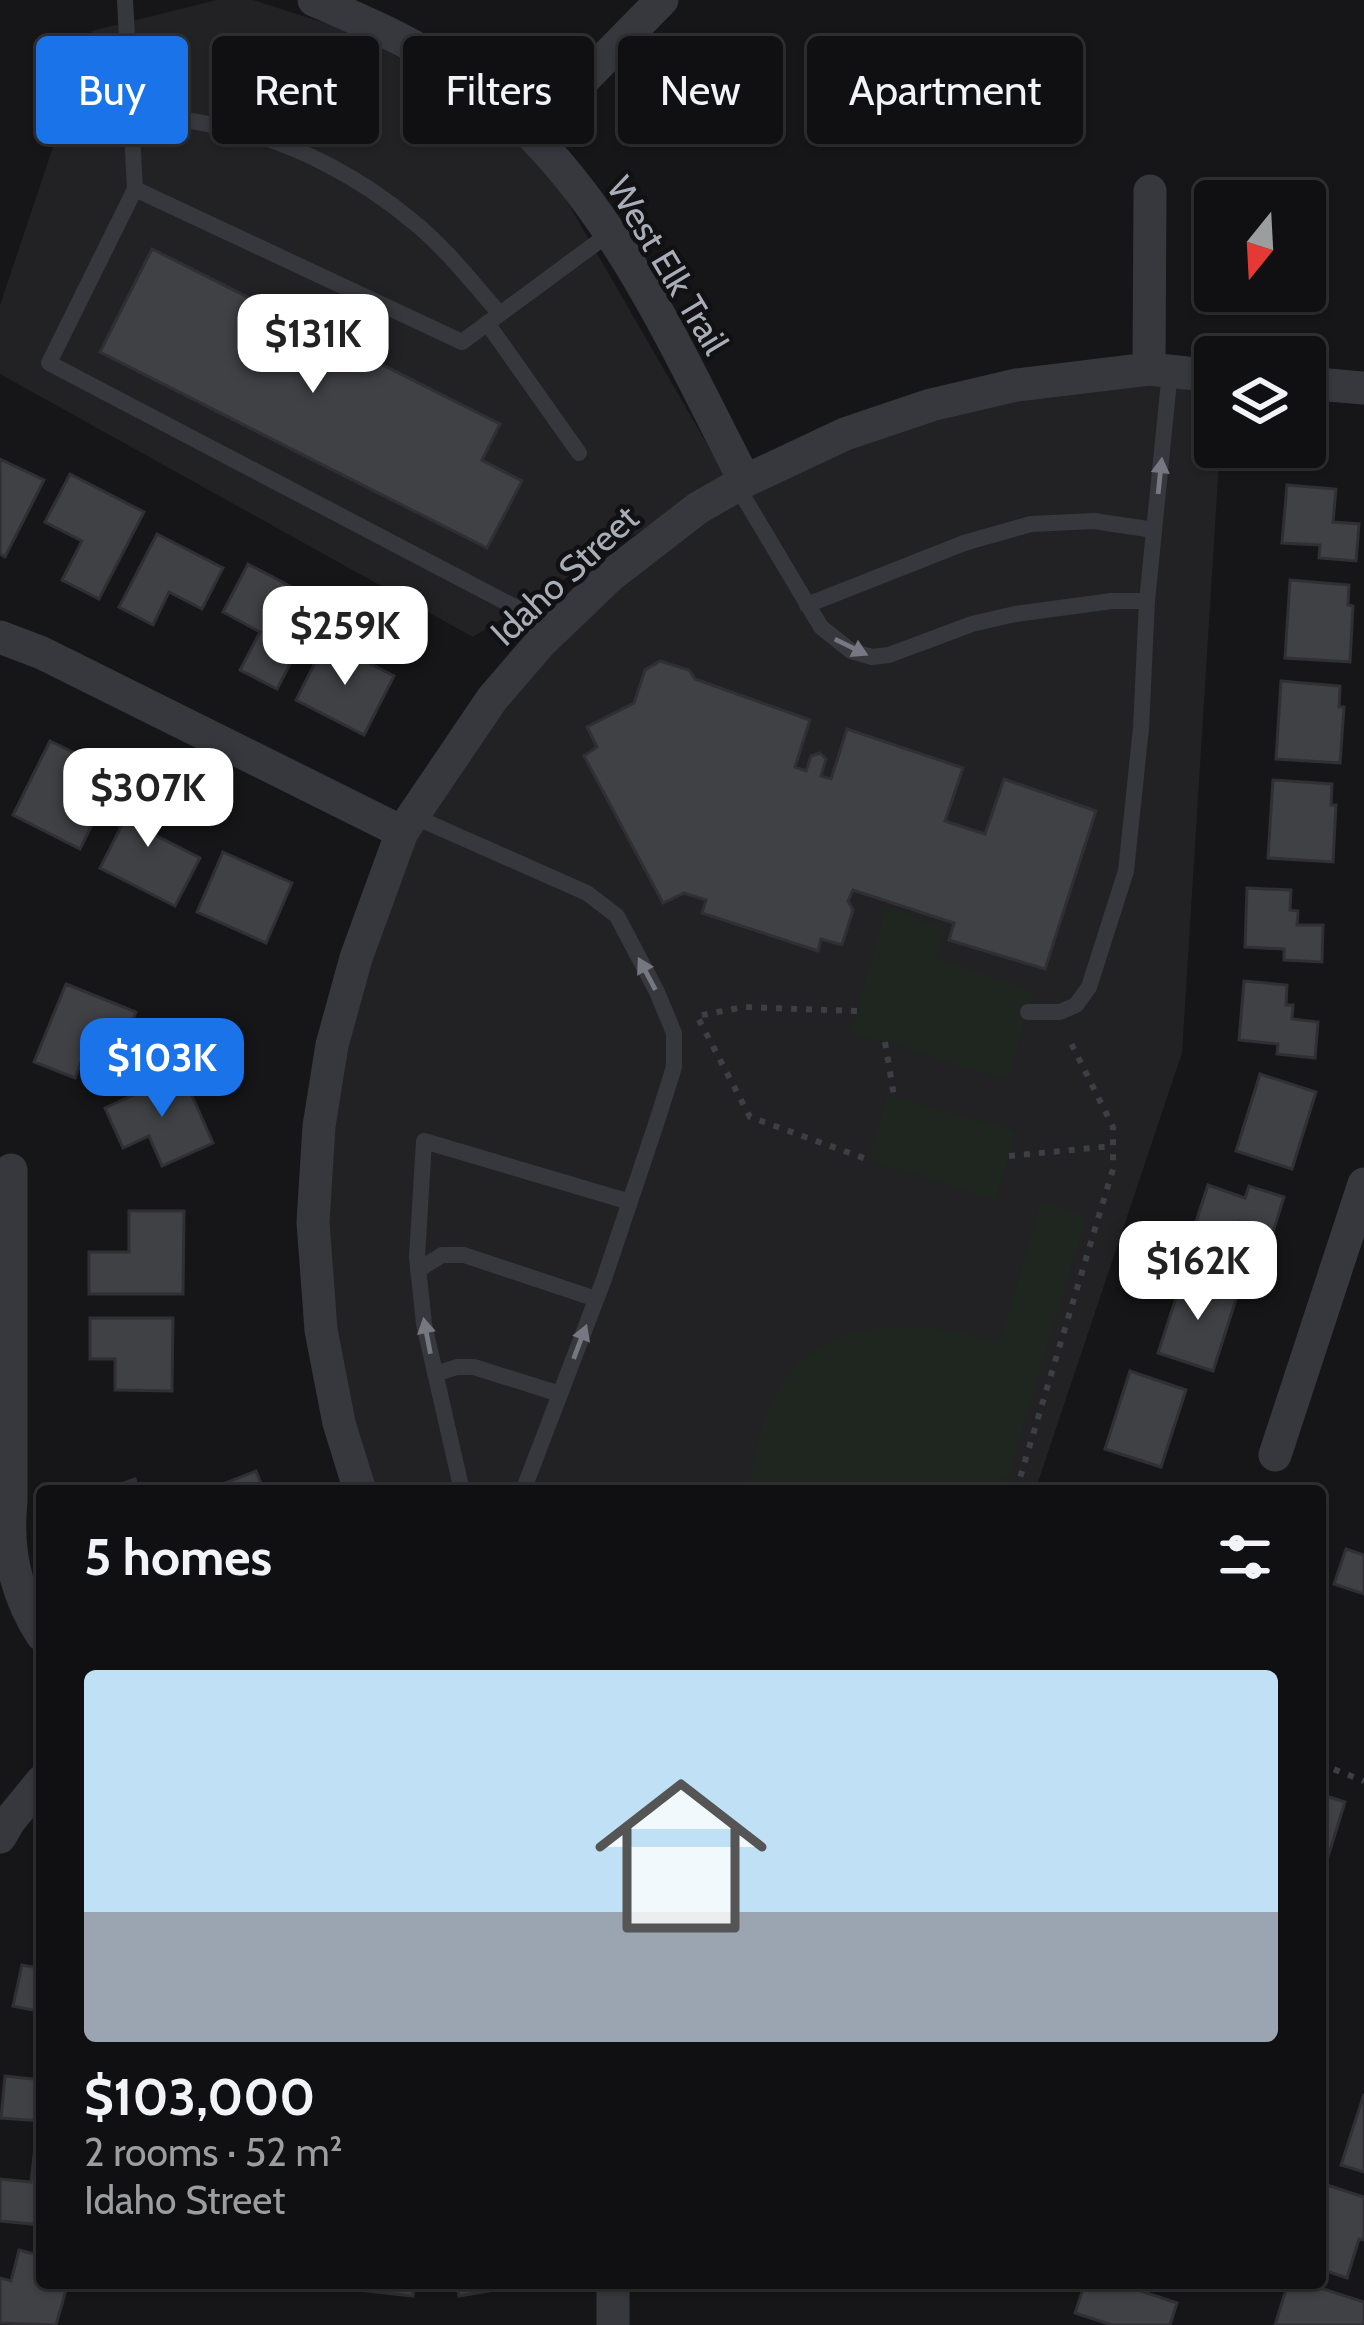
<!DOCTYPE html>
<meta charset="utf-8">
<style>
body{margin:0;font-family:Cabin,sans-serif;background:#1e1e20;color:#f1f3f6;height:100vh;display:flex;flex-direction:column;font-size:45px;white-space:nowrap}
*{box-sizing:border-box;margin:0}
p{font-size:39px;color:#9c9d9f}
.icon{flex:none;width:66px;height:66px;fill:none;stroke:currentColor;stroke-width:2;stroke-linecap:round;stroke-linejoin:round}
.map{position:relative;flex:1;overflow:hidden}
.sheet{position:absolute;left:36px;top:1485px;width:1290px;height:804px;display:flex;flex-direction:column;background:#101012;border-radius:12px;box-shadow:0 3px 9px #0004,0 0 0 3px #303032}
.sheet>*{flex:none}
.top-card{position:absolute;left:36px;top:36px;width:1293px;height:108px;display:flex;gap:24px}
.needle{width:78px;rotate:198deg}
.controls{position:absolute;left:1194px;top:180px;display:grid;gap:24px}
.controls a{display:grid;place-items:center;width:132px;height:132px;border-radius:12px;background:#101012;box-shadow:0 3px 9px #0004,0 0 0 3px #303032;font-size:60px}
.price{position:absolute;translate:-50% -102px;padding:0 27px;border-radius:24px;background:#fff;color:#222;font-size:39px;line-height:78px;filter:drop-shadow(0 3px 6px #0008)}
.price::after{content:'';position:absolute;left:50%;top:72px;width:36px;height:27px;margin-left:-18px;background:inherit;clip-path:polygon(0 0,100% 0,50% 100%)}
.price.on{background:#1a73e8;color:#fff}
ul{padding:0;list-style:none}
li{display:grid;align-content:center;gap:24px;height:636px;padding:0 48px}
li+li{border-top:3px solid #303032}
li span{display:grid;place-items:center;height:372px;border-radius:12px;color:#555}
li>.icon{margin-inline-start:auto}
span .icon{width:216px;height:216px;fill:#fffc;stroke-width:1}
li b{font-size:51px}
h2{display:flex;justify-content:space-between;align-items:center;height:144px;padding:0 48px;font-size:51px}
.chip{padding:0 42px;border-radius:12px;background:#101012;box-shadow:0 3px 9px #0004,0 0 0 3px #303032;font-size:42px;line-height:108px}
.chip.on{background:#1a73e8;color:#fff}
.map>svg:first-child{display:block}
.built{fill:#222225}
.green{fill:#1e261f}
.building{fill:#404145;stroke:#303034;stroke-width:3}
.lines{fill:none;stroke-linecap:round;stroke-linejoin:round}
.path{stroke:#3d3f44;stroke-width:6;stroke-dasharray:6 9;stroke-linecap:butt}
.service{stroke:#37383d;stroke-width:16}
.minor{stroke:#37383d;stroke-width:33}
.oneway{fill:#757881}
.labels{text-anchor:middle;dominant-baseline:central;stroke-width:9;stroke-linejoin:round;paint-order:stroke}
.street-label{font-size:36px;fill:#a8adb8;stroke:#111113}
</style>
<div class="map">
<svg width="1364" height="2325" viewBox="0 0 1364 2325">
<rect width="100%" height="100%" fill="#161618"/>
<path class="built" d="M217,0H253L346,30L444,81L550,172L726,477L473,637L0,374V305L92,31Z
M1143,379L1215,386V447H1220L1182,1053L1035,1491H371L339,1357L325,1228L329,1120L349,1024L410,841L503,707L576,622L717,509L854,441L1014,397Z"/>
<path class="green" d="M887,905L945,930L936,958L1034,992L1007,1080L851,1032Z
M887,1095L1016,1131L996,1200L869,1160Z
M1041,1202L1086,1217L1004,1491H747C754,1465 758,1435 768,1410C799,1333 872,1319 946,1330C964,1332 982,1338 1000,1342Z"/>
<path class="building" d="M152,249L500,424L482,460L522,481L487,548L100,352Z
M0,459L44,480L5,557L0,554Z
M70,474L144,512L99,599L62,580L82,541L45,522Z
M1287,485L1336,489L1333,522L1359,524L1356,561L1319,558L1320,545L1282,543Z
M157,534L223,568L202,609L169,592L153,625L119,607Z
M248,564L322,603L277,689L240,670L260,632L223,612Z
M1290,580L1349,585L1348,605L1353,606L1350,662L1285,658Z
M326,641L394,676L364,735L296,700Z
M660,661L689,670L695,679L810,720L795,767L806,771L811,756L820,753L826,759L821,776L831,779L847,729L963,768L945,821L985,834L1004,779L1096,811L1045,969L949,940L954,923L853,890L848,901L853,910L842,945L821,939L818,951L702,913L706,900L684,893L663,903L584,756L597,747L587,727L634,703L645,670Z
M1281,681L1340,686L1339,707H1344L1340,763L1276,759Z
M50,741L87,759L74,784L105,799L80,849L13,815Z
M1273,780L1332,784L1331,805H1336L1333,862L1268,858Z
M135,784L171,803L155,835L200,858L175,906L100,868L121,827L115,824Z
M223,852L292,883L266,943L197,912Z
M1247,888L1291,890L1290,910L1298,911L1297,925H1323L1322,962L1284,960V949L1245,947Z
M1244,981L1287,985L1286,1005H1293L1292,1019L1318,1022L1315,1058L1277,1054L1278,1044L1239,1040Z
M66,984L136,1012L115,1064L85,1052L75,1078L34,1062Z
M182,1073L213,1143L162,1166L149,1136L123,1148L105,1108Z
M1260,1074L1316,1092L1292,1169L1236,1151Z
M1208,1185L1245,1198L1249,1186L1284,1197L1273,1232L1240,1222L1230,1253L1190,1240Z
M129,1211H184L183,1294H89V1252H129Z
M1183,1276L1238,1293L1213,1371L1158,1353Z
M90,1318H173L172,1391L115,1390V1359H90Z
M1130,1371L1186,1390L1161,1467L1105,1449Z
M256,1471L264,1491H205Z
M135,1479L139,1491H102Z
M1346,1549L1364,1555V1594L1334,1584Z
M1320,1794L1345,1802L1324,1870L1320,1869Z
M22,1965L42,1969V2012L13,2006Z
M5,2076L42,2080V2121L1,2118Z
M1364,2094V2172L1341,2165Z
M36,2139H42V2225L0,2221V2179L31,2182Z
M1321,2183L1364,2197V2240L1359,2239L1347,2278L1320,2269Z
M19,2250L42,2256V2283H68L56,2325L0,2323V2278L11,2281Z
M340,2283H414L413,2296L339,2288Z
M457,2283H530V2284L459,2296Z
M1085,2283H1117L1177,2303L1170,2325H1112L1075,2313Z
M1288,2283H1305L1364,2302V2325H1275Z"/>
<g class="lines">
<path class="path" d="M857,1011L744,1007L697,1016L750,1117L869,1160
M885,1042L894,1096
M1009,1156L1113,1146
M1016,1491L1113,1169V1127L1068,1037
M1320,1764L1364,1781"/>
<path class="service" d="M125,0L135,189L49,363L555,628
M131,111C167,117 205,122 240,131C301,146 363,180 411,220C445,247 472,282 500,314
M135,189L462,342L610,233
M487,323L579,453
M737,486L821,627L851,651L872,657L889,655L972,624L1015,614L1112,601H1147L1170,371
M807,605L964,543L1031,524L1094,521L1154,530
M413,816L587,893L617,916L657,992L674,1033V1067L657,1121L604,1279L523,1491
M1028,1012H1060L1076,1005L1089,987L1126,871L1141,728L1147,601
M418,1270L442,1255H464L596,1299
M435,1374L457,1367H474L560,1394
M462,1491L424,1324L417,1257L424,1141L630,1202"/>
<path class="minor" d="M314,0C370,24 426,48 475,85C606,183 672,341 745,481
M531,133L662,0
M1149,369L1150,191
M1305,383L1364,388
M0,637L42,653L402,832
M11,1170V1502C6,1549 16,1595 42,1635
M1275,1455L1364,1184
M360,1491L339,1423L321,1330L313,1222L319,1126L332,1045L356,958L402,832L492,699L541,642L610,576L698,508L745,481L845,434L931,405L1016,385L1149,369L1215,376
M0,1837L10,1820L42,1781
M613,2283V2325"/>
</g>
<defs><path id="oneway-solid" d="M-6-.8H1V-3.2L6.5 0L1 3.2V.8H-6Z" transform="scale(3)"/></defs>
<g class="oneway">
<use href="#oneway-solid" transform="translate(1160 476) rotate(-84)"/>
<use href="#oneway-solid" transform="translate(851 647) rotate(26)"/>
<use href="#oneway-solid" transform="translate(647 974) rotate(-118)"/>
<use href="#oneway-solid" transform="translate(427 1336) rotate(-101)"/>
<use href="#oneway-solid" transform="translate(580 1342) rotate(-69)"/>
</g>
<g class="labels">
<g class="street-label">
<text transform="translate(668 265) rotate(59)">West Elk Trail</text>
<text transform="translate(564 575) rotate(-43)">Idaho Street</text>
</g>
</g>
</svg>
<div class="controls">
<a><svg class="needle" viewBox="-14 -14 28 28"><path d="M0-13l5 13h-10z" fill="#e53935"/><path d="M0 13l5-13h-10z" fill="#9c9d9f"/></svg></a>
<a><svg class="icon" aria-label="layers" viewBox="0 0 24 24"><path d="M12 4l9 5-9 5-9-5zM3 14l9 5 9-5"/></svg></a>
</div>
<b class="price" style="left:313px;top:396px">$131K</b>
<b class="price" style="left:345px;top:688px">$259K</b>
<b class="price" style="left:148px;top:850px">$307K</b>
<b class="price on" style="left:162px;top:1120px">$103K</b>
<b class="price" style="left:1198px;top:1323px">$162K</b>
<div class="top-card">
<a class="chip on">Buy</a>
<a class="chip">Rent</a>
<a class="chip">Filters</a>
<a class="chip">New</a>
<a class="chip">Apartment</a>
</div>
<section class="sheet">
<h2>5 homes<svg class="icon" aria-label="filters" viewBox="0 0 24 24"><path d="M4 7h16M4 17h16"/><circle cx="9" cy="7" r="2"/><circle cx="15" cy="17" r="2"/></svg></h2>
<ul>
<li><span style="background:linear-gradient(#bfe0f5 65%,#9aa5b1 0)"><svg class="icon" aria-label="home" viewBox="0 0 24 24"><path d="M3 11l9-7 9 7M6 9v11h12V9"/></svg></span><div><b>$103,000</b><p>2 rooms · 52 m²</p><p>Idaho Street</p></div></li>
</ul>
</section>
</div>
